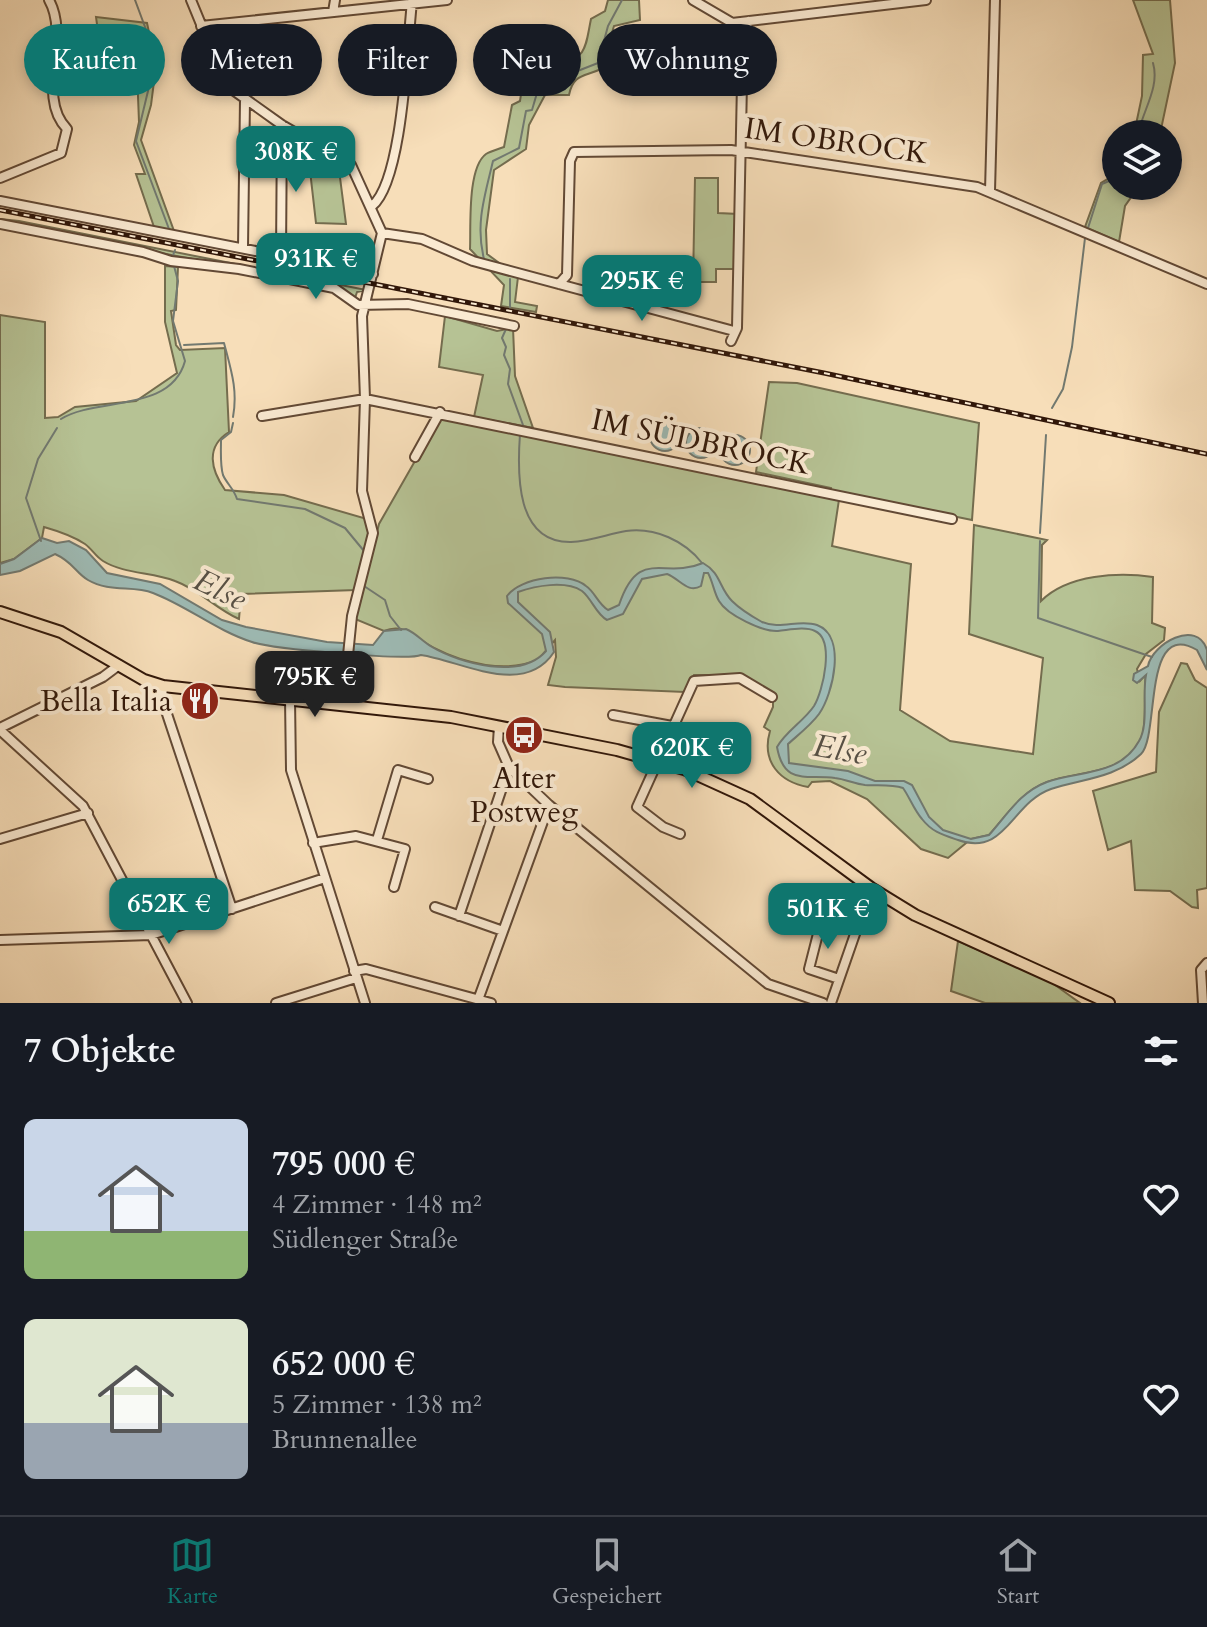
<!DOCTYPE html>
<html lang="de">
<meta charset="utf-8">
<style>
body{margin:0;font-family:Cardo,serif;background:#20242c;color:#f1f3f6;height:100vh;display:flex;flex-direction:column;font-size:30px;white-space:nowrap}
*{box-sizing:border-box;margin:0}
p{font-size:26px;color:#9ea1a6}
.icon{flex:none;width:44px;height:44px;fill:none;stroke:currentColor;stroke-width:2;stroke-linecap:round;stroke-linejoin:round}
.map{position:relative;height:1003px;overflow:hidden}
.panel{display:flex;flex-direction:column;background:#171b24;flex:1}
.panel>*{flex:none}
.guide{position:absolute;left:24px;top:24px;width:800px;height:72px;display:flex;gap:16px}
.controls{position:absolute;left:1102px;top:120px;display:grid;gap:16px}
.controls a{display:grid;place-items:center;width:80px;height:80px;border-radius:50%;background:#171b24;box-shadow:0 4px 12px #0003;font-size:40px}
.price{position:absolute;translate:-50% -68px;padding:0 18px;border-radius:16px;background:#0f766e;color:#fff;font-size:26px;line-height:52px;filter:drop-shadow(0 2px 4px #0008)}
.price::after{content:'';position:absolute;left:50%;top:48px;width:24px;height:18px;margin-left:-12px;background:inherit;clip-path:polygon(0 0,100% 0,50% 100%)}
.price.on{background:#222;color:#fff}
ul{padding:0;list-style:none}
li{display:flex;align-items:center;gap:24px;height:200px;padding:0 24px}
li span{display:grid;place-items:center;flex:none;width:224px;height:160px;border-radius:12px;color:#555}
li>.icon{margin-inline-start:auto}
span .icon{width:96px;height:96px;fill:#fffc;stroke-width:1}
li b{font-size:34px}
h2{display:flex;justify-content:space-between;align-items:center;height:96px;padding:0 24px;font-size:34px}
.pill{padding:0 28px;border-radius:36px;background:#171b24;box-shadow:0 4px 12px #0003;font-size:28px;line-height:72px}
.pill.on{background:#0f766e;color:#fff}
.tabs{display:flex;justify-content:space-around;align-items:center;height:112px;border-top:2px solid #363941;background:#171b24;font-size:22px;color:#9ea1a6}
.tabs a{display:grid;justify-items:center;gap:4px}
.tabs .on{color:#0f766e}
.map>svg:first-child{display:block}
.green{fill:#b6c294;stroke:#746c4e;stroke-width:2}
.water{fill:#9ebbb5;stroke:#727970;stroke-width:2}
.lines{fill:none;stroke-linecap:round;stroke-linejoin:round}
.stream{stroke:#727970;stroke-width:2}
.minor-casing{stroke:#624935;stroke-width:12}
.major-casing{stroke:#311709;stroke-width:14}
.minor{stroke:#faead2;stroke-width:8}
.major{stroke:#f7deb9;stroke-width:10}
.rail-casing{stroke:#311709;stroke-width:5}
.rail{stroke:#faead2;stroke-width:2;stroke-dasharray:6;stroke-linecap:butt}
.labels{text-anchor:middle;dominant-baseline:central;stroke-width:8;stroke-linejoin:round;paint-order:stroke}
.street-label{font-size:30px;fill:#311709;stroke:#faead2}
.poi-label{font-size:30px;fill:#311709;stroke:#faead2;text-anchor:end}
.water-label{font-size:32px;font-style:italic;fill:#575045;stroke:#faead2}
</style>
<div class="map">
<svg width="1207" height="1003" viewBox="0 0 1207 1003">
<rect width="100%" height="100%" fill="#f7deb9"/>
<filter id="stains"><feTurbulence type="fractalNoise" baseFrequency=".0025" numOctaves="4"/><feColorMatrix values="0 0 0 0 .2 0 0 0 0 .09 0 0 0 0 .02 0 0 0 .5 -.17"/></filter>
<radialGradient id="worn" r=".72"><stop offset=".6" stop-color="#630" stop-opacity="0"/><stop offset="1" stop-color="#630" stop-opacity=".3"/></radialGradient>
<path class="green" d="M608,0H639L640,20L614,26L601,69C584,77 573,74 569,95H545L529,125L526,149L494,170L486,230L487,254L518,277L515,302L537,306L536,312L501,306L504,285L470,249C471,227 467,168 486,154C491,151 499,149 504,147L512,105L520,101L523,81L549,83L558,66C588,56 585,48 591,19L605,11Z
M1133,0H1170L1175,63L1160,134H1134L1142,96L1143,55L1153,54Z
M96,17L147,23L156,66L151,105L141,140L174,231L154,227L136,174H145L134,145L139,122L136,45C128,35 111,34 99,39Z
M307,144L338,162L346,224L316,223Z
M1116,174V186H1139L1125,206L1119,242L1085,227L1101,183Z
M695,178H718V213L738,214L737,269H716V282H693Z
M0,219L19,221L366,290L357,292L355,298L338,287L0,222Z
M165,266L178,267L176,310L171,311L176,345L180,350L225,348L229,432C205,447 211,470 225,490L284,495L367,519L371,535L356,590L241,594L239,619C216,609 200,590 175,581C152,572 124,574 103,561C96,557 92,549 85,544C73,536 58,531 44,527L42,538L14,559L0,563V315L45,322V418L58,417L75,407L136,401L177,373L165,322Z
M445,316L497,331L513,328L515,376L533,428L474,417L483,375L439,367Z
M769,382L797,383L979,423L972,520L840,493L832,546L911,564L900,710L950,741L1033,754L1043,658L969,634L974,525L1047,540L1042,545L1041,601C1068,574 1119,572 1153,577L1152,623L1165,628L1164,640L1146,654L1137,669L1140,681L1146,674C1143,693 1148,726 1140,741C1121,777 1078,770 1047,782C1021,792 1007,815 989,835L971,839L948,858L921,849L867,799L830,781L812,782L808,787C780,782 761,762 770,731L764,727L773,707V694L741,675H694L685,692L565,687L548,685L556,657L555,640L538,660C506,673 465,664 434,648C417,640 406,622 384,631L355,619L379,524L439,419L446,415L830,496L831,488L756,472Z
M1181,663L1187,664L1195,680L1207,688V888L1197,890L1198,908L1192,907L1170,891L1135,890L1131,841L1108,850L1093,791L1156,772L1159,712Z
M958,941L1051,982L1080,1003H985L951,991Z"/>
<path class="water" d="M650 436a15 15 0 1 1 30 0a15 15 0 1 1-30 0Z
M686 443a15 15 0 1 1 30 0a15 15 0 1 1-30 0Z
M720 450a15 15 0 1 1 30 0a15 15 0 1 1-30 0Z
M42,538L57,543L69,541L86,550L107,573L160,584L222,620L246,627L327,642L373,645L384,631L406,629C416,633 423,642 432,647C461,664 521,680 546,651L542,634L508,603L507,596C521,577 568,571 586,586C595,592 598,604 608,610L619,605C639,546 663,580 703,563C721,573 719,588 732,601C739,608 753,617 762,622C780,630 799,619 817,625C847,636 833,694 819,714C811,725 798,735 788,744L789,763L848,771L875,781H904L912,785L929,817L943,830L971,839L989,835C1007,815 1020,792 1047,782C1078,771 1120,776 1139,741C1149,724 1142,695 1146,675L1137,683L1133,680L1134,674L1148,666C1152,644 1197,618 1207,650C1207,656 1207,665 1207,670L1197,650C1142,618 1160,736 1141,754C1116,778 1082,779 1051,789C1011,803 1006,857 958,840C943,835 932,832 922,819C914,810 910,798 903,788C891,784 878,786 865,785C855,784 845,779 835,778C806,774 784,786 777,747C786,731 804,721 814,706C823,691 835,640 815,631C805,626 789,630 778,631C763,632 727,615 719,601C714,593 713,582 708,573H704L701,586C688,594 680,579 667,574L642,579L623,614L607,620C596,614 592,599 582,591C565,580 535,586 518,592V602L550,632L554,652C524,698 462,661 421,655C408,661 271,649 252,642C217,631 187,606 153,593C132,585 110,593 88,580C75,572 73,562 55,554L20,571L0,575V564L14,559Z"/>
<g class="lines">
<path class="stream" d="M135,0L148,35L154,66L136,141L169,229
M1138,134C1143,110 1160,87 1153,63
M1088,228L1102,184L1116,178
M172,258L175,250
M484,259C475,224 485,195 493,161L519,148L526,111L532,110L537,93L565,89L575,72L598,63L608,26L622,0
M510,279V307
M506,329L502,338L506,347L504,355L510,369L508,384L523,425
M184,345L224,343C231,370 238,390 233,417
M1052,408L1063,389L1072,347L1085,238
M61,419C96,397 171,413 185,361L173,321L178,281L174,266
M233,423L231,432L221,440C221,451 220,465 223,475C227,484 234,489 237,499L305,509L345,528L364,551
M520,434C517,475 516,543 571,542C591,541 608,534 626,531C655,527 685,541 702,563
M1040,533L1046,435
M41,541L26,498L38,459L57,428
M1040,541L1038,618L1152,657
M364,586L385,600L390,616L401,630"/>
<defs>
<path id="minor" d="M191,0L226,85L282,125L351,165L382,233L362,316L365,399L362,491L373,533L352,616L343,704
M693,0L734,24
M333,12L335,0
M732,23L926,0
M201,26L447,0
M0,178L61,153L67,129C35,96 71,39 49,0
M990,191L995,0
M0,201L373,274
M372,206C403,181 407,45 412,2
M0,224L143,252L171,261L239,269L334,288L358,305L408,304L514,326
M382,233L422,239L473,261L734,331
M243,247L245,100
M281,254L282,125
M559,284L567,275L570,161L574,152L731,150L977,187L1207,284
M731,341L737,328L743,34L749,21
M262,416L365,399L952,519
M415,457L440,412
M163,686L162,699L232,909
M290,699L291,770L365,1003
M613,715L672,726
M499,726L498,742L509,767L549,805L768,984L823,1003
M0,728L103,677L119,665
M0,730L83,806L187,1003
M680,834L663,827L637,807L694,681L740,678L772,697
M0,839L88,813
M377,840L398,770L428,779
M313,843L356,836L405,849L394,887
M435,907L503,931
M459,916L509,767
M821,922L809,969L839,979
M0,940L151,935L325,878
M354,971L366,969L491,1003
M478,1000L549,805
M276,1003L356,978
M831,1003L871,888
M1203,1003L1201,970L1207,963"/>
<path id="major" d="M0,612L61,632L144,680L163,686L451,717L617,750L684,769L750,799L871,888L915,915L1109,1003"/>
</defs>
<use href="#minor" class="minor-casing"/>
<use href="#major" class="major-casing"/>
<use href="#minor" class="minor"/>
<use href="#major" class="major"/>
<defs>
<path id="rail" d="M0,210L824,373L1207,454"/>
</defs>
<use href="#rail" class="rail-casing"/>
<use href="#rail" class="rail"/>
</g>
<defs>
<symbol id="restaurant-disc" viewBox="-11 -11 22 22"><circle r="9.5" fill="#8f2418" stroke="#faead2"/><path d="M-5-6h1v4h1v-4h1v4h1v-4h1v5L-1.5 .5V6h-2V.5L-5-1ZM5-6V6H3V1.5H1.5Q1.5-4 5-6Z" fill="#fff"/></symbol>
<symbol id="bus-disc" viewBox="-11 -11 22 22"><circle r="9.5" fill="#8f2418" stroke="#faead2"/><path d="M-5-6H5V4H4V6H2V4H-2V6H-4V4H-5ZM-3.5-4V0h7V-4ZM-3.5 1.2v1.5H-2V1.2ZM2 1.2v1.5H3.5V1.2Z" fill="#fff"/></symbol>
</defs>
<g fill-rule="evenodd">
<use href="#restaurant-disc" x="178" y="679" width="44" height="44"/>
<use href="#bus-disc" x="502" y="713" width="44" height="44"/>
</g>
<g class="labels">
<g class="street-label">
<text transform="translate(836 141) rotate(8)">IM OBROCK</text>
<text transform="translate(701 442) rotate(12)">IM SÜDBROCK</text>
</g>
<g class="poi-label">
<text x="172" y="701">Bella Italia</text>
<text x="524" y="778" text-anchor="middle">Alter<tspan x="524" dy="34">Postweg</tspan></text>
</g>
<g class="water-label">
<text transform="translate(220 590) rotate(26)">Else</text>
<text transform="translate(840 750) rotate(10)">Else</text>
</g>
</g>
<rect width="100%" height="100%" filter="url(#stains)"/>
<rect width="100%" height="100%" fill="url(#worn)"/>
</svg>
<div class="controls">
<a><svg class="icon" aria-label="layers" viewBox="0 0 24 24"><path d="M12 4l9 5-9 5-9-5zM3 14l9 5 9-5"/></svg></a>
</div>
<b class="price" style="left:296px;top:194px">308K €</b>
<b class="price" style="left:316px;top:301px">931K €</b>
<b class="price" style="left:642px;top:323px">295K €</b>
<b class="price on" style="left:315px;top:719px">795K €</b>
<b class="price" style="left:692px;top:790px">620K €</b>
<b class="price" style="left:169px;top:946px">652K €</b>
<b class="price" style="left:828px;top:951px">501K €</b>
<div class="guide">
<a class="pill on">Kaufen</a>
<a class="pill">Mieten</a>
<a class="pill">Filter</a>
<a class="pill">Neu</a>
<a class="pill">Wohnung</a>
</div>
</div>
<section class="panel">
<h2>7 Objekte<svg class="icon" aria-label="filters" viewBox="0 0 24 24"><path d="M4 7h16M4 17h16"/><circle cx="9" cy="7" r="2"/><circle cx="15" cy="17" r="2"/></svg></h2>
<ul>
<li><span style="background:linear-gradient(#c9d6e8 70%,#8fb573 0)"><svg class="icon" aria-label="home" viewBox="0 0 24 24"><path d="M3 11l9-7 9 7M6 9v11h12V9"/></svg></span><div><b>795 000 €</b><p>4 Zimmer · 148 m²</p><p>Südlenger Straße</p></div><svg class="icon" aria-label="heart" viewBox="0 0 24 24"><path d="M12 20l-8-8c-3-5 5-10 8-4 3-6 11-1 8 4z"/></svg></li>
<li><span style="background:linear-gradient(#dfe7d0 65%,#9aa5b1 0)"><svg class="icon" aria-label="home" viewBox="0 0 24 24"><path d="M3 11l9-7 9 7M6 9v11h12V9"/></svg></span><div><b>652 000 €</b><p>5 Zimmer · 138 m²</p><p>Brunnenallee</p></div><svg class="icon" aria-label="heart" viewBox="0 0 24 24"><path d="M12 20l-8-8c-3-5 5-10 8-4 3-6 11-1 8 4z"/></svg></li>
</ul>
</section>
<nav class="tabs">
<a class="on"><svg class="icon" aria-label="map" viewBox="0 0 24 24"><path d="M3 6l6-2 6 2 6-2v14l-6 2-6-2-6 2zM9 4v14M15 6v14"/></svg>Karte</a>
<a><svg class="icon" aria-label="saved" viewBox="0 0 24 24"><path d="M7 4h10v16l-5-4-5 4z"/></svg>Gespeichert</a>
<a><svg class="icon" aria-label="home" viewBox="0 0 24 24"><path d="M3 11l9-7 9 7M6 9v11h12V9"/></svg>Start</a>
</nav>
